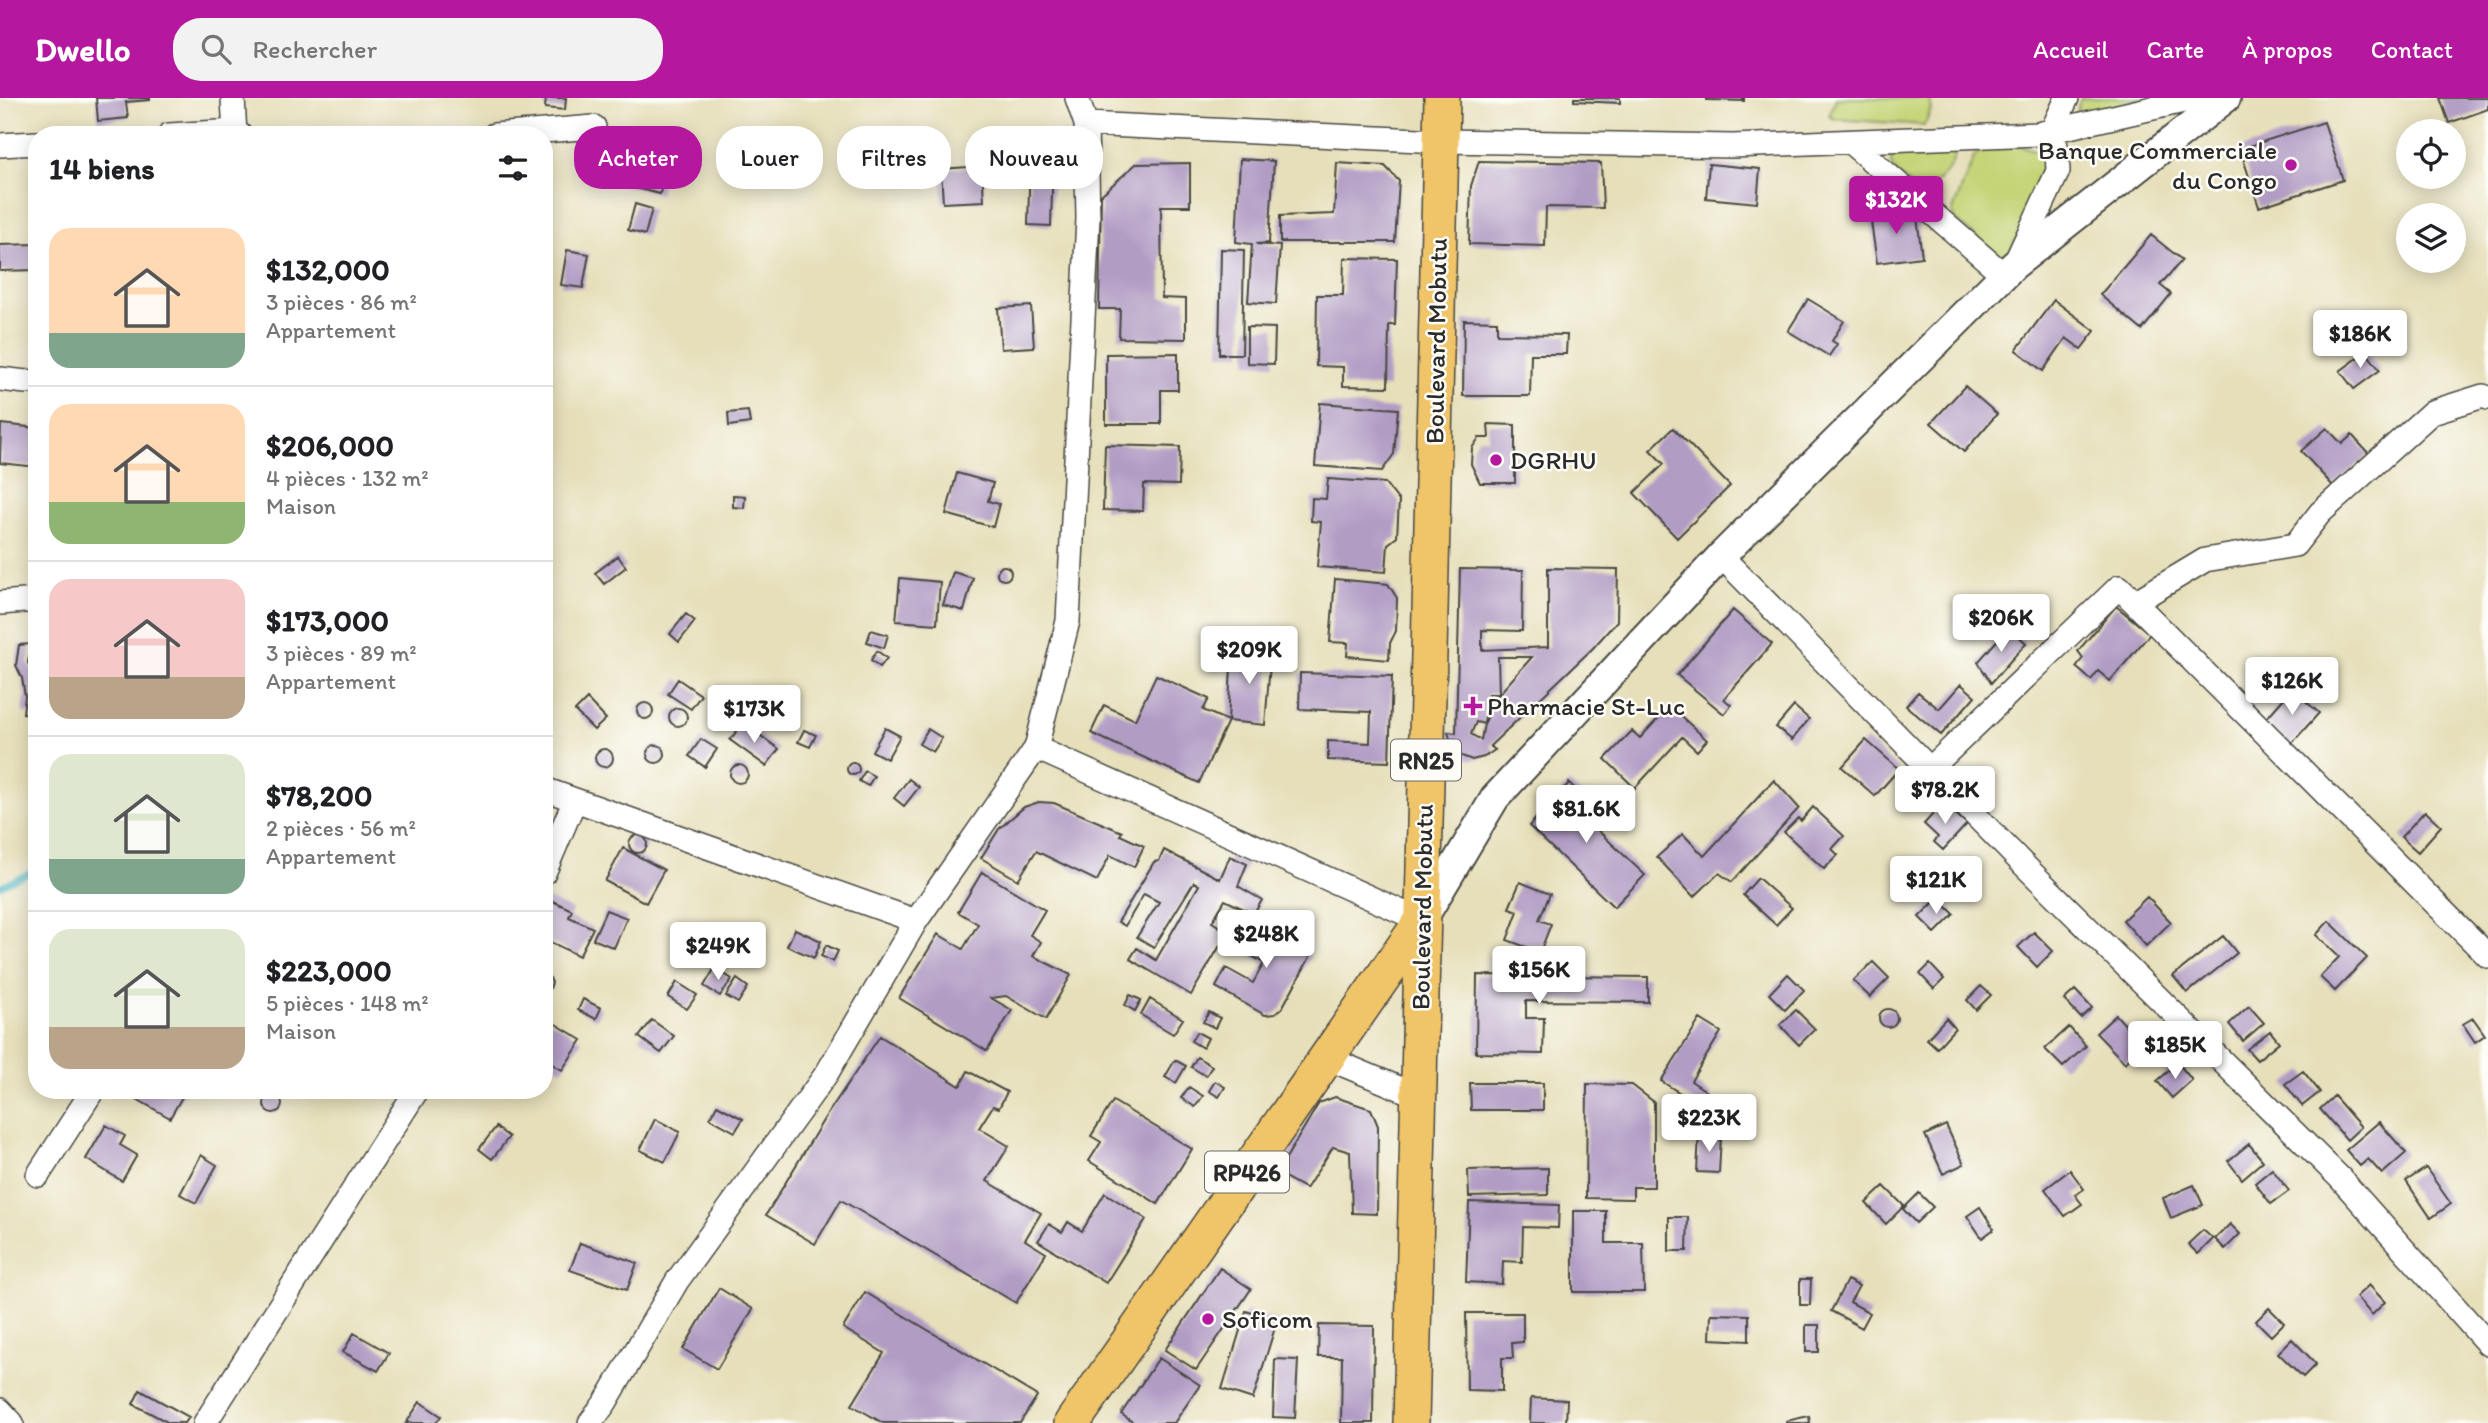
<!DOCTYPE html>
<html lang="fr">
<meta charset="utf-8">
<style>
body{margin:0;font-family:Itim,sans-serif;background:#f2f2f2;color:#202124;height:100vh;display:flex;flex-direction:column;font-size:26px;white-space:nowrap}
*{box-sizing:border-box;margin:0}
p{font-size:23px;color:#757577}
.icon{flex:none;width:38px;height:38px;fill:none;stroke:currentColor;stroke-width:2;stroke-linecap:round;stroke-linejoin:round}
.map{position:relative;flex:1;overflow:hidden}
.sheet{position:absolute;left:28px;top:28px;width:525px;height:973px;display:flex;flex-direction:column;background:#fff;border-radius:28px;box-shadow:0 4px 18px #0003}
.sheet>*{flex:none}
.banner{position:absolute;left:574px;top:28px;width:665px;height:63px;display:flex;gap:14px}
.controls{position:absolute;left:2396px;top:21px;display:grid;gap:14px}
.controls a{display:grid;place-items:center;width:70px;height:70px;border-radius:50%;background:#fff;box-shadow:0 4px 18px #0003;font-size:35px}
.price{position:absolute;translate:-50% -60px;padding:0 16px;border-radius:7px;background:#fff;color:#222;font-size:23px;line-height:46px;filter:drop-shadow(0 2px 4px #0008)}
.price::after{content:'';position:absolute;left:50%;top:42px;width:21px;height:16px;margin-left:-10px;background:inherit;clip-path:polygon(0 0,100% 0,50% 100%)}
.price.on{background:#b5179e;color:#fff}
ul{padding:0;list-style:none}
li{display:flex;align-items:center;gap:21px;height:175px;padding:0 21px}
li+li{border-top:2px solid #e0e0e0}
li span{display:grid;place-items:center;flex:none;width:196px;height:140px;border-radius:21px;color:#555}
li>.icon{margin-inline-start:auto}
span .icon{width:84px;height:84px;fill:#fffc;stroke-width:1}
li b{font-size:30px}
h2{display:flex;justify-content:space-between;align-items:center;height:84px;padding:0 21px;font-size:30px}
.chip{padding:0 24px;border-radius:28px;background:#fff;box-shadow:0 4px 18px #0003;font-size:24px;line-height:63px}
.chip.on{background:#b5179e;color:#fff}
header{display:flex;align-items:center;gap:42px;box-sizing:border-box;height:98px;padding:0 35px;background:#b5179e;color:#fff}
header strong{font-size:33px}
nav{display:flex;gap:38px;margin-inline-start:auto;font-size:24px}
.search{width:490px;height:63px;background:#f2f2f2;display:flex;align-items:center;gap:18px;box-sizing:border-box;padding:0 24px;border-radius:28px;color:#757577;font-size:26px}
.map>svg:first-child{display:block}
.green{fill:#c4d477;stroke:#788051;stroke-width:2}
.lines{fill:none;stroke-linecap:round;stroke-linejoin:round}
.stream{stroke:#43b1c0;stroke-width:6}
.building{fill:#b19cc4;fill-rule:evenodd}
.minor-casing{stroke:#474640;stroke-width:26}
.tertiary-casing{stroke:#474640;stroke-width:32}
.primary-casing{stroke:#474640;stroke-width:38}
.minor{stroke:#fff;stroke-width:23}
.tertiary{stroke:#fff;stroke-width:28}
.primary{stroke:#f0c469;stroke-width:35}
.poi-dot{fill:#b5179e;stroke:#fdfcf7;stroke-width:2.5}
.labels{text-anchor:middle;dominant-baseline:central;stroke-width:5;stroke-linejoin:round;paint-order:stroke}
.shield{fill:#fdfcf7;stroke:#6a6a68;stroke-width:2}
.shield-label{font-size:24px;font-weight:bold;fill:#2b2b2b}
.poi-label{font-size:26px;fill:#2b2b2b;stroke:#fdfcf7;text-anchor:start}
.street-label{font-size:26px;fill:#2b2b2b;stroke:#fdfcf7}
</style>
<header>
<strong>Dwello</strong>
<div class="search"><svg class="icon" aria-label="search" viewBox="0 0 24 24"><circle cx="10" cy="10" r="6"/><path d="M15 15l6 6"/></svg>Rechercher</div>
<nav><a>Accueil</a><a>Carte</a><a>À propos</a><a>Contact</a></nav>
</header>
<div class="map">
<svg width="2488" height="1325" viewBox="0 0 2488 1325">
<rect width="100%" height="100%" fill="#fdfcf7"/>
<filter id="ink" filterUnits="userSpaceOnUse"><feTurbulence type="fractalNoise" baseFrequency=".0143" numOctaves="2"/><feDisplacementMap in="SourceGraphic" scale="14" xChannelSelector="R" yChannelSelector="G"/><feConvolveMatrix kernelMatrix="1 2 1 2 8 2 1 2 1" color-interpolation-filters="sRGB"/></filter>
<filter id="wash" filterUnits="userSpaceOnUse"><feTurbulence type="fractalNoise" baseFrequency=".00686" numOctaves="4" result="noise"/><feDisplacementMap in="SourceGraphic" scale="28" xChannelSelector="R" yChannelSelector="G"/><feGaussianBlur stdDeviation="1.57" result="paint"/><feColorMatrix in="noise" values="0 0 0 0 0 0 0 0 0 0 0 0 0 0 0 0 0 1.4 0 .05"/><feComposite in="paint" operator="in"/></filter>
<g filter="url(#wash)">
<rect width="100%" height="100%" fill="#e6dfba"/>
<path class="green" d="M1836,0H1928C1934,9 1929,19 1924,27L1835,21L1829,18Z
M2081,0H2145L2074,20Z
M2018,47L2043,55L2045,63L2022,130L2009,156L2000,159L1955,121L1952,115L1974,59L1982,51Z
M1956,52C1951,75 1939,86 1918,94C1907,84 1889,73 1891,57Z"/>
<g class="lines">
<path class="stream" d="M0,788L37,772"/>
</g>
<g id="blocks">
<path class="building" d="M96,0H150V2L126,4L128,20L98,23Z
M546,0H566L565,12L545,10Z
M1574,0H1620V5L1574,3Z
M1707,0H1744V3L1707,2Z
M2440,0H2488V11L2449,25Z
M2324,24L2343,82L2259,109L2240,51Z
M1030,57L1053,58L1051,128L1028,127Z
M1240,61L1274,63L1269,145L1256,146L1280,148L1276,206L1248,204L1252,146L1236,144Z
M615,62L665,73L660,96L610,84Z
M1479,63L1601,65L1603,110L1546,109L1545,148L1469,146L1471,88Z
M1190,65V108H1161L1162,200L1186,201V241L1119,240L1120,211H1099L1101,97L1136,66Z
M1337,65L1385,68L1399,83L1395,144H1280V118L1334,116Z
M1709,66L1760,71L1757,105L1706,100Z
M982,68L984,103L943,105L941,71Z
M635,106L652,111L645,137L628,132Z
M1916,111L1922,159L1877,165L1870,117Z
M2151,137L2182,162L2160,187L2171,196L2142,232L2100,197Z
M37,146V172L0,173V147Z
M1221,151L1244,152L1242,256H1219Z
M567,152L589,156L583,190L561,187Z
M1344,160L1397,161L1395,227H1389L1388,289L1343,288V269L1316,268L1317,197H1343Z
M1808,201L1844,223L1832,243L1837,246L1829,258L1788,233Z
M2054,202L2095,233L2081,251L2066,240L2043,273L2016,252Z
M1031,208L1034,249L1001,251L998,210Z
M1464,222L1497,223V236L1567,237L1566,256H1531L1530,298H1463Z
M1247,229L1275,230L1274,266L1247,265Z
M2366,254L2380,272L2354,291L2340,273Z
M1178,255V292H1161V326H1106V256Z
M1965,288L1997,316L1964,354L1931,325Z
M1320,305L1398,311L1394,356L1382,373L1315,368Z
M748,313L750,325L729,328L728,315Z
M1,326L37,330V369L0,365Z
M1488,326L1515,327V385H1480L1471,366L1472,350L1479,340H1489Z
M1673,330L1730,388L1677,440L1634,395L1664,366L1650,352Z
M2327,330L2342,346L2352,337L2369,356L2333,388L2301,353Z
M1105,347L1180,349L1179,387L1144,386L1143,413L1103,412Z
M957,375L993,385L988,403L999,406L993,429L946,416Z
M1328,381L1385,385L1399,403L1397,439L1388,446L1386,474L1317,469L1321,424L1311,423L1312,400L1326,401Z
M733,397L745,398L744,410L733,409Z
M618,458L626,469L604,486L595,475Z
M997 475a7 7 0 1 1 14 0a7 7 0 1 1-14 0Z
M1548,470L1618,471L1617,523L1593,550L1490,648L1495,652L1484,659L1472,662L1462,658L1453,651L1448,634L1456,635L1460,471L1523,472L1522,533L1482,532V552L1548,549ZM1498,559H1532L1499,596ZM1488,596H1499L1484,626ZM1476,624L1484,626L1481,642L1471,636Z
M953,474L973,480L964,513L943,507Z
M900,480L940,484L937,526L896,523Z
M1335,481L1388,486L1397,500L1396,533L1390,545L1389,562L1347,558L1348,545L1330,544Z
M2116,508L2150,536L2110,583L2098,573L2091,582L2076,569L2083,560L2078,553Z
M1733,512L1772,546L1724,601L1731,607L1724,616L1677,577Z
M686,516L695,523L679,544L670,536Z
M2009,529L2026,545L1991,585L1978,564Z
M871,532L888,537L884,550L867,544Z
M31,546L28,565L36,577L33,616L23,615L25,598L22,580L16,567L19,547Z
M1232,551L1271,554L1265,627L1228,623Z
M877,553L887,560L880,569L871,562Z
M1300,575L1392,578L1389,664L1328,662V643L1370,645L1371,614L1299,611Z
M1156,577L1209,601L1203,612L1228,623L1199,685L1091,635L1104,607L1135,622Z
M678,581L701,597L691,611L668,596Z
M1961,586L1975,598L1941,637L1906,608L1918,594L1939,611Z
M2292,591L2319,615L2291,646L2264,623Z
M773,598L792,610L778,631L759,619Z
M587,601L606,621L594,632L575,613Z
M637 613a8 8 0 1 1 16 0a8 8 0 1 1-16 0Z
M1670,608L1707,642L1697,653L1682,639L1635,690L1605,661L1632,633L1640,640Z
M1794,608L1809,621L1792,642L1776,629Z
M669 619a9 9 0 1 1 18 0a9 9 0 1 1-18 0Z
M743,625L779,651L766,668L730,642Z
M885,630L900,638L887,661L872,653Z
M928,631L942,640L933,654L919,646Z
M804,632L816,637L810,649L798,644Z
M701,641L717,651L705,669L689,658Z
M1866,642L1899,671L1875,698L1842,669Z
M647 656a9 9 0 1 1 18 0a9 9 0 1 1-18 0Z
M595 660a9 9 0 1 1 18 0a9 9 0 1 1-18 0Z
M847 671a6 6 0 1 1 12 0a6 6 0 1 1-12 0Z
M730 676a9 9 0 1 1 18 0a9 9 0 1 1-18 0Z
M865,673L874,678L868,688L859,683Z
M909,681L919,689L904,708L894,700Z
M1774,682L1799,710L1732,784L1719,775L1694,799L1657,759L1683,736L1704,758Z
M1569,685L1602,716L1592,727L1645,777L1614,809L1529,728Z
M1039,704L1054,705L1122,734L1120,737L1144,748L1134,769L1110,757L1097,783L1036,753L1018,782L981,760L999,731L1024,709Z
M1943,705L1967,726L1943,752L1934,744L1938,739L1924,726Z
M1813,709L1844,738L1832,751L1838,757L1824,771L1784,734L1798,720L1801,723Z
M2425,713L2441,728L2418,754L2401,739Z
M629 746a9 9 0 1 1 18 0a9 9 0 1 1-18 0Z
M623,750L664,772L646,805L605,783Z
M1164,752L1220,781L1230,758L1247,766L1238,788L1262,802L1254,816L1225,802L1212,824L1228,834L1191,897L1130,861L1137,850L1156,862L1199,787L1194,784L1154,849L1137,839L1159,804L1144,796L1125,828L1118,824L1154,764L1159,763Z
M982,774L1045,812L1030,837L1041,844L1033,858L1071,877L1046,921L1006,898L991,900L1012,912L987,953L899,900L938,836L963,851L978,826L958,814Z
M1758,780L1792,810L1776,827L1743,797Z
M1520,784L1550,796L1539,822L1551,826L1540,854L1507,842L1518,813L1509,810Z
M2147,799L2171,824L2146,848L2123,822Z
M546,800L572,812L569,819L593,830L579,858L544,841V804Z
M1938,800L1954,816L1935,835L1919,819Z
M606,812L627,820L614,850L593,841Z
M1251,821L1304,850L1310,859L1282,910L1275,916L1265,917L1216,889L1226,870L1253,885L1264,865L1236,849Z
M2329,823L2367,860L2335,893L2320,879L2339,859L2316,837Z
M795,831L821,843L814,860L787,848Z
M2034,834L2053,853L2037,869L2018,849Z
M2223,838L2237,855L2187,895L2173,878Z
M826,847L838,853L833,864L821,858Z
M1873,864L1889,880L1870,899L1853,883Z
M1930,866L1944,881L1934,891L1920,876Z
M715,870L732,881L720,898L704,888Z
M544,876L550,880L552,885L550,890L544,893Z
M1788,876L1804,892L1785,912L1769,896Z
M1477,877L1648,879V904L1526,903V920H1544L1543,956L1476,955Z
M737,881L748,889L738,905L726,898Z
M677,884L697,897L687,911L668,899Z
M1981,888L1991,897L1976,912L1967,902Z
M2075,892L2092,910L2081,920L2064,902Z
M1130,897L1141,902L1135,913L1125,907Z
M583,901L601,910L596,921L578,912Z
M1150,901L1183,921L1173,936L1141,917Z
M2249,908L2264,925L2243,943L2229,926Z
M1879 920a9 9 0 1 1 18 0a9 9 0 1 1-18 0Z
M1796,912L1815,931L1799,947L1780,927Z
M1209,914L1220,920L1215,930L1203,924Z
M2116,917L2144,947L2125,965L2096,935Z
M1946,920L1955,930L1937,950L1927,941Z
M2473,920L2485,937L2475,944L2463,926Z
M1700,921L1721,934L1691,983L1712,997L1704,1010L1661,983Z
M549,922L582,942L562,972L544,961V929Z
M652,922L674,938L661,955L639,939Z
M2069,929L2086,948L2063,969L2045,951Z
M2270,933L2279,944L2257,962L2247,951Z
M1197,934L1208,940L1203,950L1191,943Z
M880,938L960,988L968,973L1007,994L999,1010L993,1008L979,1030L1009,1048L987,1083L1041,1115L1025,1142L1046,1155L1016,1205L841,1102L815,1146L766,1117L824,1021Z
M1197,959L1212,968L1206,978L1191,969Z
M1175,962L1186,968L1176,985L1165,979Z
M2178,965L2192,982L2172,1000L2157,983Z
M2303,973L2320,994L2302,1008L2285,986Z
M1215,983L1225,989L1219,999L1209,993Z
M1470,985H1543V1012H1471Z
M1587,986L1632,987L1654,1004V1089H1633V1101L1586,1100Z
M1189,989L1203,998L1195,1009L1181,1000Z
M128,992H186L170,1020L126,995Z
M264 1006a9 9 0 1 1 18 0a9 9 0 1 1-18 0Z
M2334,998L2361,1029L2347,1042L2320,1011Z
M1335,999L1371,1011L1378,1028L1377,1116L1352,1115L1350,1054L1333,1049L1306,1091L1277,1075L1319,1005Z
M1113,1003L1192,1051L1158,1106L1089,1063L1101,1044L1091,1038Z
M717,1007L743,1021L735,1034L710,1020Z
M655,1021L680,1034L665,1064L640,1052Z
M2379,1024L2406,1055L2382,1076L2368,1061L2360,1068L2346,1052Z
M106,1027L125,1038L120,1047L137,1057L122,1083L86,1061Z
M1946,1027L1964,1066L1943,1076L1925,1037Z
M496,1029L509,1039L492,1061L479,1051Z
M1699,1036L1721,1038L1719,1075L1697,1074Z
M2249,1046L2263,1063L2242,1081L2228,1063Z
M201,1057L217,1067L196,1105L180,1096Z
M1548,1070V1097L1469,1099L1468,1072Z
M2426,1070L2451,1106L2431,1120L2406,1083Z
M2272,1071L2289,1093L2271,1106L2255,1085Z
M2070,1072L2084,1091L2075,1097L2082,1106L2065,1118L2045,1091Z
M2194,1087L2203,1107L2171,1120L2163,1100Z
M1884,1088L1904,1108L1886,1126L1866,1105Z
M1105,1095L1146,1121L1106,1185L1038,1143L1049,1126L1062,1134L1068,1124L1082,1133Z
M1919,1095L1933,1109L1916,1125L1903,1111Z
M1469,1104L1559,1107L1558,1130L1523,1129L1522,1164L1503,1163L1502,1186L1466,1184Z
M1980,1109L1994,1131L1982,1140L1967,1118Z
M1573,1113H1606V1145H1643L1644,1194H1573Z
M1669,1119H1688L1687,1153H1669Z
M2230,1126L2240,1136L2225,1151L2215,1141Z
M2203,1132L2213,1141L2198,1156L2188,1146Z
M580,1145L637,1165L627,1192L570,1172Z
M1220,1170L1251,1191L1196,1272L1165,1252Z
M1800,1181H1811L1810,1207H1800Z
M1847,1182L1859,1188L1850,1204L1870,1215L1862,1230L1831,1213Z
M2369,1187L2385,1204L2372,1217L2356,1199Z
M719,1190L753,1211L717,1271L683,1251Z
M865,1194L1037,1298L1020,1325H883L852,1307L884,1255L843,1230Z
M2269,1210L2284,1225L2271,1238L2256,1223Z
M1246,1213L1277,1223L1253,1301L1222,1291Z
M1466,1215H1523V1244L1512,1245L1513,1260H1502V1293L1467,1292Z
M1711,1216L1749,1217V1243L1710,1241Z
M1319,1227L1374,1228L1373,1325H1341L1342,1259H1318Z
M1806,1227H1819V1254H1806Z
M354,1235L389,1255L378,1273L343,1254Z
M2292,1241L2316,1266L2303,1279L2278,1255Z
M1159,1260L1200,1287L1174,1325H1134L1121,1316Z
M1275,1261L1298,1262L1295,1320L1273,1319Z
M140,1292L189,1319L185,1325H169L133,1306Z
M1531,1300L1567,1302L1566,1325H1530Z
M420,1304L441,1318L436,1325H406Z
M1809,1318L1810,1325H1786V1323Z"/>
</g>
</g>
<g filter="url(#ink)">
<use href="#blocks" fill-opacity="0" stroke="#474640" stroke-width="2"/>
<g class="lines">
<defs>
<path id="minor" d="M233,0L235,37
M1077,0L1086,26L1088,120L1068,523L1036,650L1422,823
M1086,26L1441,43L1733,48L2038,36L2197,0
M169,37L235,33L240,37
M494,37L594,29
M1850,44L2004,177
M0,47L37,45
M2015,165L2058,73L2057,52L2052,33L2067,0
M0,281L26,284L37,283
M1721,458L2023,766L2340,1080L2488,1246
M2135,504L2205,462L2295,447L2320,415L2432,314L2483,298L2488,300
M0,505L37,502
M1930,671L2119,489L2488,858
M544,691L916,823
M544,775L574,704
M1327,960L1418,998
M38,1077L93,992
M0,1312L12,1325
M205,1325L417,992
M590,1325L605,1305L677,1183L827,975L916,823L1036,650"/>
<path id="tertiary" d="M1422,822L1495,700L1721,458L2014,167L2226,0"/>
<path id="primary" d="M1072,1325L1422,823
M1411,1325L1442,0"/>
</defs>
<use href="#minor" class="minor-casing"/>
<use href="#tertiary" class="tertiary-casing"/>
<use href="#primary" class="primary-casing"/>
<use href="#minor" class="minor"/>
<use href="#tertiary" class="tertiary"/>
<use href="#primary" class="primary"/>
</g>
</g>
<g class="poi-dot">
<circle cx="2291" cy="67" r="7"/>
<circle cx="1496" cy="362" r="7"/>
<path d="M1469.5 597.5h7v7h7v7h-7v7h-7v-7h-7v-7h7z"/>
<circle cx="1208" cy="1221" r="7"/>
</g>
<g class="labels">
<g class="shield">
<rect x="1391" y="641.5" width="70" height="41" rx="5"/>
<rect x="1205" y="1053.5" width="84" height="41" rx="5"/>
</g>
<g class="shield-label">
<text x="1426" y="662">RN25</text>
<text x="1247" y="1074">RP426</text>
</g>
<g class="poi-label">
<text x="2277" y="52" text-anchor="end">Banque Commerciale<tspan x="2277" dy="30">du Congo</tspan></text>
<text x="1510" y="362">DGRHU</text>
<text x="1487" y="608">Pharmacie St-Luc</text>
<text x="1222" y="1221">Soficom</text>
</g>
<g class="street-label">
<text transform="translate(1436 243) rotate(-89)">Boulevard Mobutu</text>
<text transform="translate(1422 809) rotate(-89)">Boulevard Mobutu</text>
</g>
</g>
</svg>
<div class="controls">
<a><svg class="icon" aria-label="locate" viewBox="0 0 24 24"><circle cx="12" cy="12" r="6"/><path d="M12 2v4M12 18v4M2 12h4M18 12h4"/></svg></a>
<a><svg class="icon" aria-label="layers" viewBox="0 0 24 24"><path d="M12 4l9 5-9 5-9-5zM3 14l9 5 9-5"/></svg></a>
</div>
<b class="price on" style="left:1896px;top:138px">$132K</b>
<b class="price" style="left:2360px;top:272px">$186K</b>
<b class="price" style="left:2001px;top:556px">$206K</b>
<b class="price" style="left:1249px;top:588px">$209K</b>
<b class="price" style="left:2292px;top:619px">$126K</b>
<b class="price" style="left:754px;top:647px">$173K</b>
<b class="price" style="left:1945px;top:728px">$78.2K</b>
<b class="price" style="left:1586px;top:747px">$81.6K</b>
<b class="price" style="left:1936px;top:818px">$121K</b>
<b class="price" style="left:1266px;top:872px">$248K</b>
<b class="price" style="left:718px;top:884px">$249K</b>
<b class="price" style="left:1539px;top:908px">$156K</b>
<b class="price" style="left:2175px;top:983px">$185K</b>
<b class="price" style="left:1709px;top:1056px">$223K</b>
<div class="banner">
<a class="chip on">Acheter</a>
<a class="chip">Louer</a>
<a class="chip">Filtres</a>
<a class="chip">Nouveau</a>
</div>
<section class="sheet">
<h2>14 biens<svg class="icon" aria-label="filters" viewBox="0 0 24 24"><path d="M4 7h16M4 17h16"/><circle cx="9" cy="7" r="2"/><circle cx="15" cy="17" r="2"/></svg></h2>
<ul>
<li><span style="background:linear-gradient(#ffd9b3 75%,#7fa58c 0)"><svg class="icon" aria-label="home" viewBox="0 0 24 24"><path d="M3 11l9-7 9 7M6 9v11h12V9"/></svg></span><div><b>$132,000</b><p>3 pièces · 86 m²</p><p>Appartement</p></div></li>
<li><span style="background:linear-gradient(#ffd9b3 70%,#8fb573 0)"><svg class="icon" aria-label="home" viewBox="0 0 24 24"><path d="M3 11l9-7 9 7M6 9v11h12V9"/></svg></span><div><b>$206,000</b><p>4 pièces · 132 m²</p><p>Maison</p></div></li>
<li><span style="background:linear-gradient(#f6c9c9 70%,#b9a48a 0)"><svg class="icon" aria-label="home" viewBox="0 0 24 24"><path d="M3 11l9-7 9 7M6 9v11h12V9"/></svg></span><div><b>$173,000</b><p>3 pièces · 89 m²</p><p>Appartement</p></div></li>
<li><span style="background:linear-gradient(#dfe7d0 75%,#7fa58c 0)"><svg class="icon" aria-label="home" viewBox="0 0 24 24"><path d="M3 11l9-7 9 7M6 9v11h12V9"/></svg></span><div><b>$78,200</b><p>2 pièces · 56 m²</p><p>Appartement</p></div></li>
<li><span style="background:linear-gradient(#dfe7d0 70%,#b9a48a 0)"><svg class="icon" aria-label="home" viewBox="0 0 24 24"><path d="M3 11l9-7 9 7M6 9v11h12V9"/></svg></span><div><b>$223,000</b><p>5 pièces · 148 m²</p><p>Maison</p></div></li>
</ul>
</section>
</div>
